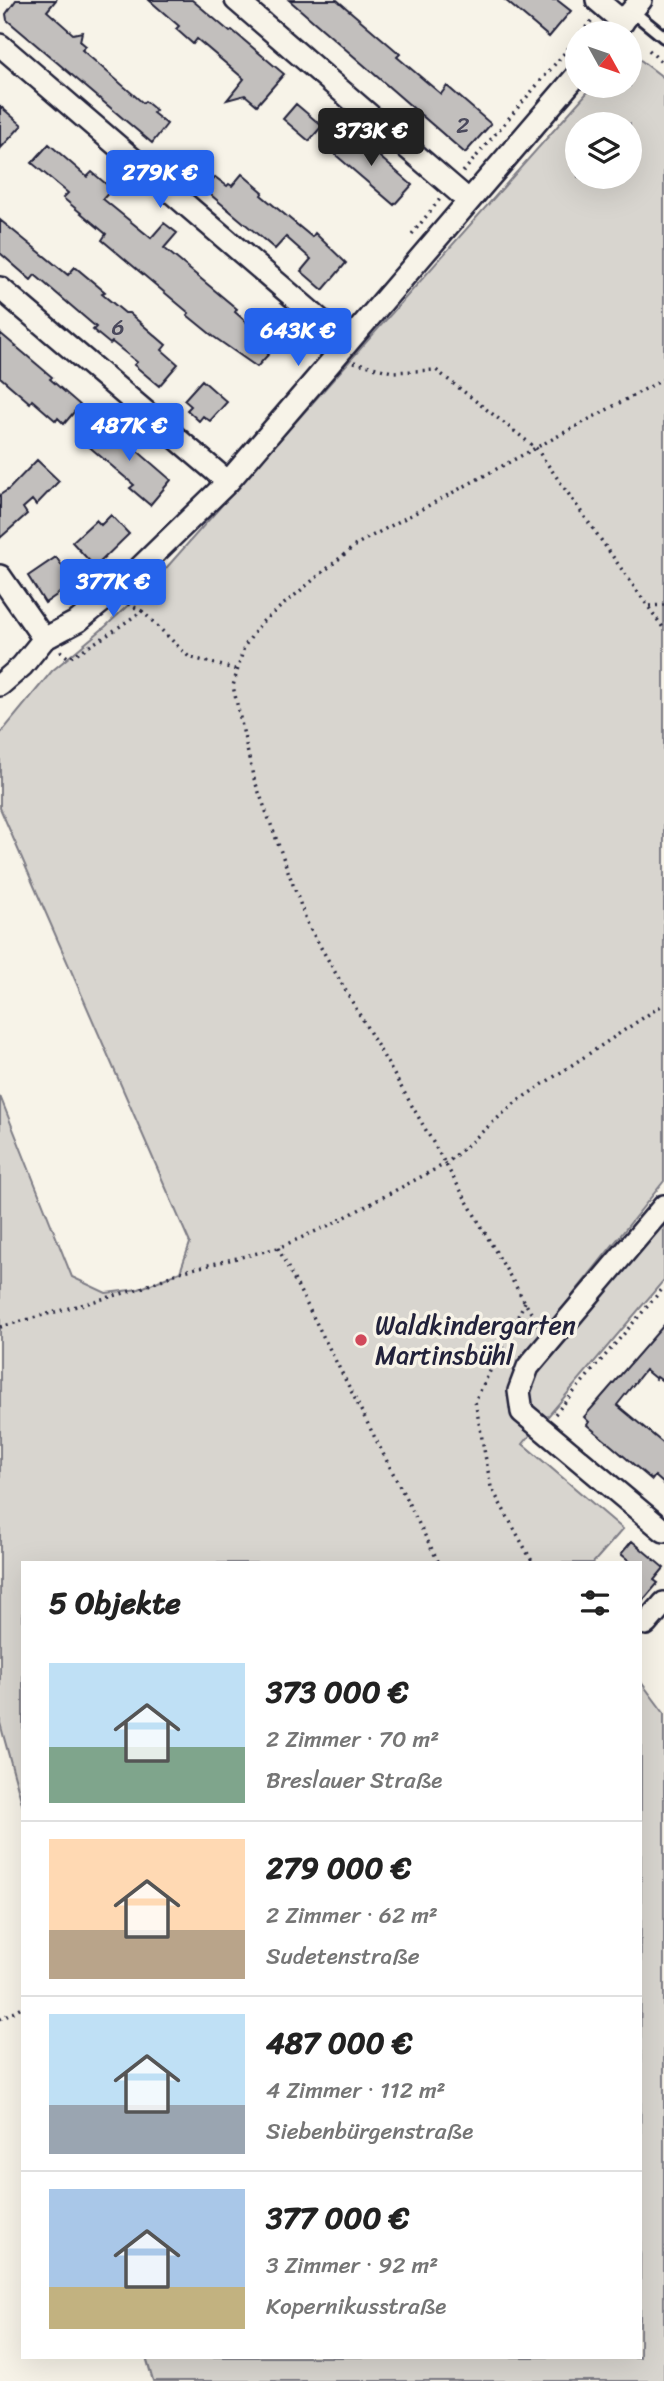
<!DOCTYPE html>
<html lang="de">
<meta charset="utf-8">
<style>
body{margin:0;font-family:Sriracha,sans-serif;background:#f6f6f6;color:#222;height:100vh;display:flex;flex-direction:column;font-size:26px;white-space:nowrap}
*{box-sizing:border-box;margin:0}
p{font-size:23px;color:#767676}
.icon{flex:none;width:38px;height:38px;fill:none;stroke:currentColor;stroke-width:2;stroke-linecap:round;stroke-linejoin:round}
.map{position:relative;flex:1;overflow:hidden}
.side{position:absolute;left:21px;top:1561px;width:621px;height:798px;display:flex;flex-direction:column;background:#fff;border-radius:0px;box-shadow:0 7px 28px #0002}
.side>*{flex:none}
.needle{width:46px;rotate:130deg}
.tools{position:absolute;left:565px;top:21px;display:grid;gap:14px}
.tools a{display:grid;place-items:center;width:77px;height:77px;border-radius:50%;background:#fff;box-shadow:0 7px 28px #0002;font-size:35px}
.price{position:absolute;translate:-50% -60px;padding:0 16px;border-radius:7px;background:#2563eb;color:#fff;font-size:23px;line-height:46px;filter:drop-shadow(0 2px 4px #0008)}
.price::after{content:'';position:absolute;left:50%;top:42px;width:21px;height:16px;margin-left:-10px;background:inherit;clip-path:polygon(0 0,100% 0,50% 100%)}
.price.active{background:#222;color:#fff}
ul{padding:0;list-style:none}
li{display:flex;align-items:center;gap:21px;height:175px;padding:0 28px}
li+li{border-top:2px solid #e0e0e0}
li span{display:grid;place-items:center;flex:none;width:196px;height:140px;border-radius:0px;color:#555}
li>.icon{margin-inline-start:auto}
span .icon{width:84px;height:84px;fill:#fffc;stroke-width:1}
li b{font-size:30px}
h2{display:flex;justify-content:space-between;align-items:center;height:84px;padding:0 28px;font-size:30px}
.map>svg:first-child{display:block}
.green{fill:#d8d5cf;stroke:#7d7c85;stroke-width:2;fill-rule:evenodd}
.building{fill:#c2bfbd;stroke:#22223b;stroke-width:2}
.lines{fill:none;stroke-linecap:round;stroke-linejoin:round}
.lane-casing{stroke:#22223b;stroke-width:16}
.street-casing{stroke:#22223b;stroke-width:26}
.path{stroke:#22223b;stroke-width:3.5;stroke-dasharray:2 5;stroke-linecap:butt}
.lane{stroke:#f7f3e8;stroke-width:10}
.street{stroke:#f7f3e8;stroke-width:21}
.poi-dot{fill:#d1495b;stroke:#f7f3e8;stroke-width:2.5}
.labels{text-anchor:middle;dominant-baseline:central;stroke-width:7;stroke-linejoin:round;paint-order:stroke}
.number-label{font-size:23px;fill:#4a495c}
.poi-label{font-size:26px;fill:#22223b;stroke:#f7f3e8;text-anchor:start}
</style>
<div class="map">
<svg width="664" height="2381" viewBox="0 0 664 2381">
<rect width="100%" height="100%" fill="#f7f3e8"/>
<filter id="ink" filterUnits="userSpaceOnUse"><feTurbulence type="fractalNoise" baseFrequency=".0143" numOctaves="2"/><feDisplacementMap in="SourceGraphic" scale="14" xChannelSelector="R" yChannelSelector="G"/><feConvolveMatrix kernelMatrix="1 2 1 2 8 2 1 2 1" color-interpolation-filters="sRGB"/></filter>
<g filter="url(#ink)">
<path class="green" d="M630,52L664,78V1181L528,1351L519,1391L535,1429L523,1444L623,1529L593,1563H23V1807L0,1723V1096L72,1277L106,1293L139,1289L180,1272L190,1243L0,808V734L52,671L106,626L160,575L593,86H630ZM578,124H630V177H578Z
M664,1223V1280L544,1421C527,1401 526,1395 538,1372Z
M641,1682L664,1713V2381H153L146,2357H640Z"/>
<path class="building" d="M16,0H56L47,11L73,34L82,32L80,41L86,46L82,50L143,103L145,101L156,110L153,113L167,124L152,143L7,20L6,14Z
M149,0H192L230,32L232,30L284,74L257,105L245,95L227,100L244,79L197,39L193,44L176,29L179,26Z
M289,0H337L400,54L397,57L441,94L447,86L491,124L465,153Z
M505,0H557L571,11L549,37Z
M296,104L322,126L309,141L283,119Z
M0,106L22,125L0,149Z
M349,130L412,185L394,205L331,151Z
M49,144L87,177L92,172L112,189L103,199L151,238L164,223L177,233L164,248L237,309L235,312L275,347L257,367L214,337L187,315L189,313L102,240L106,234L63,198L68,193L32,163Z
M242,174L263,192L261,195L312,237L315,233L346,263L323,290L301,271L311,259L286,237L275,249L205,190L215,177L227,186L229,184L232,186Z
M0,220L68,275L75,267L105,292L102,294L125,313H129L166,345L162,350L178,364L159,386L134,365L137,362L112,342L110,344L93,330L96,327L35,275L31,280L0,253Z
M0,333L52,377L50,379L80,405L64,424L58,418L56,421L32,400L30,403L0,377Z
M202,380L227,402L210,421L203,416L199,421L187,410L191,406L184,400Z
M104,422L171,480L150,505L130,488L134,485L86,444Z
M37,460L59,481L36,505L32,500L23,508L27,514L0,538V495L9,489Z
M111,515L129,534L95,567L72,542L96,520L101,525Z
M56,557L74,583L45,603L28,576Z
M664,1325V1382L657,1377L656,1379L645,1370L617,1405L664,1444V1484L655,1476L652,1480L587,1425L589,1422L584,1417Z
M632,1541L664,1568L654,1580L658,1583L640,1604V1563H632L621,1554Z"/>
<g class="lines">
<defs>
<path id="lane" d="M632,11L664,37"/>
<path id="street" d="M236,0L469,201
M597,0L623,22
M613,33L641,0
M0,45L347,343
M0,288L228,482
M0,576L44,639
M0,685L22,666L44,639L78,621L120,587L228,482L578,74
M664,1206L528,1367L519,1391L522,1412L664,1531
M646,1624L664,1603"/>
</defs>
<use href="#lane" class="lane-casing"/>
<use href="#street" class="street-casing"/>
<path class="path" d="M581,33L592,20
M649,50L664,65
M463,172L578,37
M412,234L440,199
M354,362L392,372L436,370L536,448L664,629
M128,604L142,611
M649,606L664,605
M60,651L69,658L106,636L142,611L189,657L238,670
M278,1248L439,1563
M525,1302L475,1401L491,1487L533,1563
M538,1325L308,925L253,776L233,686L244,647L261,623L357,544L664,379
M0,1327L139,1289L180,1272L278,1248L334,1223L447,1163L516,1102L664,1004
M555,1414L664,1287
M0,2019L23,2006"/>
<use href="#lane" class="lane"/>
<use href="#street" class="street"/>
</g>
</g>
<circle class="poi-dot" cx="361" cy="1340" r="7"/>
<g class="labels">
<g class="number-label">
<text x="463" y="125">2</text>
<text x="118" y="327">6</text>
</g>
<g class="poi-label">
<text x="375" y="1325">Waldkindergarten<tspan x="375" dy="30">Martinsbühl</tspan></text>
</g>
</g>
</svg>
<div class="tools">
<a><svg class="needle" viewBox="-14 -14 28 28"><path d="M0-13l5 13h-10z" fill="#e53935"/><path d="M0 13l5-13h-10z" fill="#767676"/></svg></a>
<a><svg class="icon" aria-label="layers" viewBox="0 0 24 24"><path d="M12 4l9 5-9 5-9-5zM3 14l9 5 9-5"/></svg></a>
</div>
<b class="price active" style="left:371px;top:168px">373K €</b>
<b class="price" style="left:160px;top:210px">279K €</b>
<b class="price" style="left:298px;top:368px">643K €</b>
<b class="price" style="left:129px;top:463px">487K €</b>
<b class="price" style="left:113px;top:619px">377K €</b>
<section class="side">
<h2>5 Objekte<svg class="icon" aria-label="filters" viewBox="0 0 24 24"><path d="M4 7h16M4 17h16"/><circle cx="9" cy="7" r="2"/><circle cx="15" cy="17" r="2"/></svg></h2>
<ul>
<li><span style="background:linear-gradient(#bfe0f5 60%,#7fa58c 0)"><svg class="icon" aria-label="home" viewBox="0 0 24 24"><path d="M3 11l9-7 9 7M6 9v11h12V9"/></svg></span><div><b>373 000 €</b><p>2 Zimmer · 70 m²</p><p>Breslauer Straße</p></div></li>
<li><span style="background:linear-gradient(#ffd9b3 65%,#b9a48a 0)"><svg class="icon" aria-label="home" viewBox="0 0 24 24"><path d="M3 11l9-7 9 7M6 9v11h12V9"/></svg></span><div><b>279 000 €</b><p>2 Zimmer · 62 m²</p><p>Sudetenstraße</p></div></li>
<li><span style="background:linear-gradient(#bfe0f5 65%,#9aa5b1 0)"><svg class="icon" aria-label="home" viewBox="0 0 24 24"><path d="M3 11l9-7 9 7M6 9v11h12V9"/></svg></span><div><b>487 000 €</b><p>4 Zimmer · 112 m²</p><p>Siebenbürgenstraße</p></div></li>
<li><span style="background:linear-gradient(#a9c7e8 70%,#c2b280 0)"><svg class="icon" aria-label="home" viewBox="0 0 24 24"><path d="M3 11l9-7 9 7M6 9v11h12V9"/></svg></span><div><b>377 000 €</b><p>3 Zimmer · 92 m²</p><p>Kopernikusstraße</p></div></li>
</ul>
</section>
</div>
